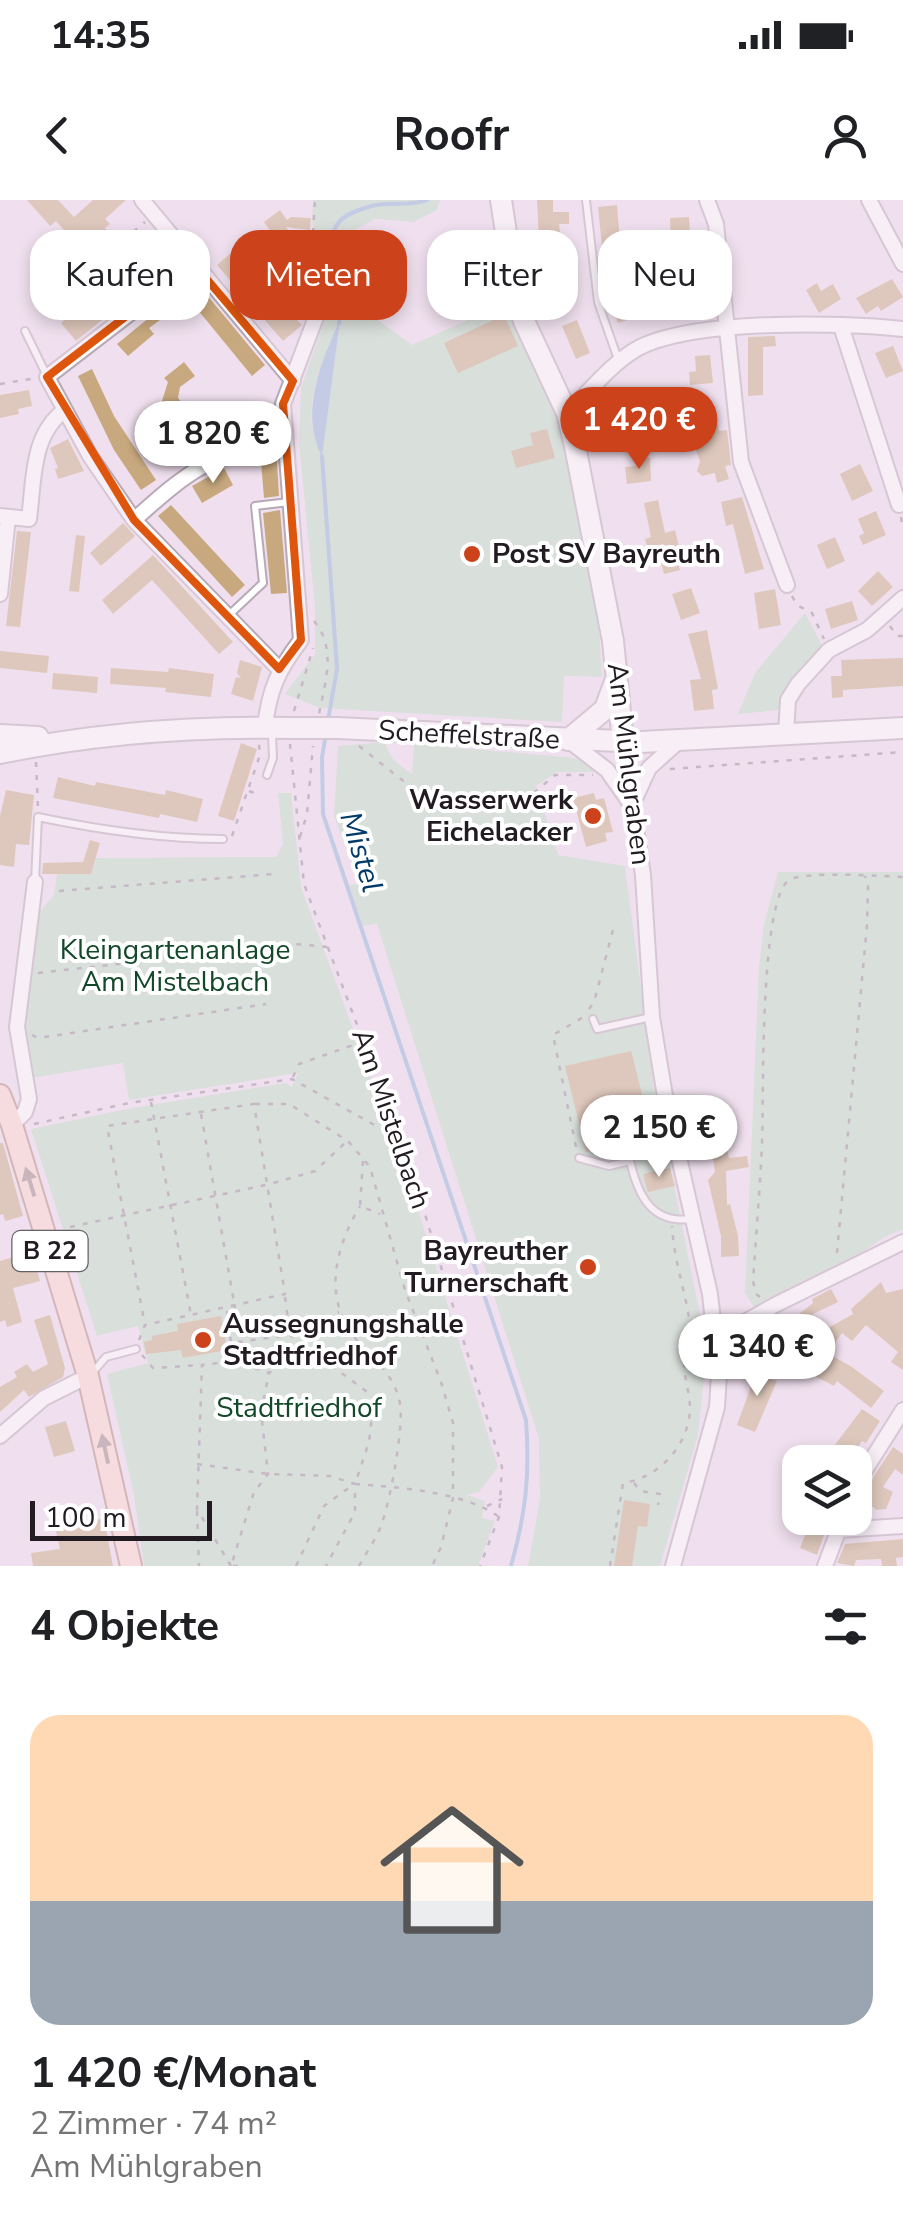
<!DOCTYPE html>
<html lang="de">
<meta charset="utf-8">
<style>
body{margin:0;font-family:"Nunito Sans",sans-serif;background:#f2f2f2;color:#202124;height:100vh;display:flex;flex-direction:column;font-size:38px;white-space:nowrap}
*{box-sizing:border-box;margin:0}
p{font-size:32px;color:#757577}
.icon{flex:none;width:55px;height:55px;fill:none;stroke:currentColor;stroke-width:2;stroke-linecap:round;stroke-linejoin:round}
.map{position:relative;height:1366px;overflow:hidden}
.panel{display:flex;flex-direction:column;background:#fff;flex:1}
.panel>*{flex:none}
.hud{position:absolute;left:30px;top:30px;width:845px;height:90px;display:flex;gap:20px}
.tools{position:absolute;left:782px;top:1245px;display:grid;gap:20px}
.tools a{display:grid;place-items:center;width:90px;height:90px;border-radius:20px;background:#fff;box-shadow:0 5px 15px #0003;font-size:50px}
.scale{position:absolute;left:30px;bottom:25px;width:182px;box-sizing:border-box;padding-left:10px;border:5px solid #221c22;border-top:0;font-size:28px;line-height:35px;white-space:nowrap;color:#221c22;-webkit-text-stroke:8px #fff;paint-order:stroke}
.price{position:absolute;translate:-50% -85px;padding:0 22px;border-radius:35px;background:#fff;color:#222;font-size:32px;line-height:65px;filter:drop-shadow(0 2px 5px #0008)}
.price::after{content:'';position:absolute;left:50%;top:60px;width:30px;height:22px;margin-left:-15px;background:inherit;clip-path:polygon(0 0,100% 0,50% 100%)}
.price.on{background:#cb421b;color:#fff}
ul{padding:0;list-style:none}
li{display:grid;align-content:center;gap:20px;height:530px;padding:0 30px}
li+li{border-top:2px solid #e0e0e0}
li span{display:grid;place-items:center;height:310px;border-radius:30px;color:#555}
li>.icon{margin-inline-start:auto}
span .icon{width:180px;height:180px;fill:#fffc;stroke-width:1}
li b{font-size:42px}
h2{display:flex;justify-content:space-between;align-items:center;height:120px;padding:0 30px;font-size:42px}
.chip{padding:0 35px;border-radius:30px;background:#fff;box-shadow:0 5px 15px #0003;font-size:35px;line-height:90px}
.chip.on{background:#cb421b;color:#fff}
.status{display:flex;justify-content:space-between;align-items:center;height:70px;padding:0 50px;background:#fff;direction:ltr}
.status svg{height:28px;fill:currentColor}
header{display:flex;justify-content:space-between;align-items:center;height:130px;padding:0 30px;background:#fff;font-size:45px;font-weight:700}
.map>svg:first-child{display:block}
.green{fill:#bcddc4;fill-rule:evenodd}
.water{fill:#8eb2d7}
.lines{fill:none;stroke-linecap:round;stroke-linejoin:round}
.stream{stroke:#8eb2d7;stroke-width:4}
.building{fill:#c8a97f}
.lane-casing{stroke:#b8a9b7;stroke-width:10}
.street-casing{stroke:#b8a9b7;stroke-width:18}
.secondary-casing{stroke:#b8a9b7;stroke-width:24}
.primary-casing{stroke:#ae8477;stroke-width:24}
.path{stroke:#948893;stroke-width:2.5;stroke-dasharray:5 8;stroke-linecap:butt}
.lane{stroke:#fff;stroke-width:6}
.street{stroke:#fff;stroke-width:14}
.secondary{stroke:#fff;stroke-width:20}
.primary{stroke:#fcd7c9;stroke-width:20}
.secondary-bridge-casing{stroke:#b8a9b7;stroke-width:24;stroke-linecap:butt}
.secondary-bridge{stroke:#fff;stroke-width:20}
.oneway{fill:#9a837e}
.marked{fill:none;stroke:#de560d;stroke-width:8;stroke-linejoin:round}
.poi-dot{fill:#cb421b;stroke:#fff;stroke-width:4}
.labels{text-anchor:middle;dominant-baseline:central;stroke-width:8;stroke-linejoin:round;paint-order:stroke}
.shield{fill:#fff;stroke:#646064;stroke-width:2.5}
.shield-label{font-size:25px;font-weight:bold;fill:#221c22}
.poi-label{font-size:28px;font-weight:bold;fill:#221c22;stroke:#fff;text-anchor:start}
.street-label{font-size:28px;fill:#221c22;stroke:#fff}
.park-label{font-size:28px;fill:#134829;stroke:#fff}
.water-label{font-size:30px;font-style:italic;fill:#003a68;stroke:#fff}
</style>
<div class="status"><b>14:35</b><svg viewBox="0 0 49 12"><path d="M0 12V9h3v3zM5 12V6h3v6zM10 12V3h3v9zM15 12V0h3v12zM26 1h20v11H26zM47 4h2v5h-2z"/></svg></div>
<header><svg class="icon" aria-label="back" viewBox="0 0 24 24"><path d="M15 5l-7 7 7 7"/></svg>Roofr<svg class="icon" aria-label="person" viewBox="0 0 24 24"><circle cx="12" cy="8" r="4"/><path d="M4 21q1-7 8-7t8 7"/></svg></header>
<div class="map">
<svg width="903" height="1366" viewBox="0 0 903 1366">
<rect width="100%" height="100%" fill="#f0e0ef"/>
<path class="green" d="M313,0H440L437,10L413,22L375,19L342,37L374,117L412,145L512,100L553,197L566,239L598,411L602,477L564,476L562,522L320,508L285,494L315,454V408L299,242L301,188L328,110V89L312,20ZM339,126L322,255C298,213 320,165 339,126Z
M805,413L823,447L778,510L738,514L755,473Z
M385,542C391,561 397,563 412,574L414,544L566,557L583,560L598,572H557L536,586L558,655L625,666L654,887L707,1149L698,1235L660,1366H528L540,1299L539,1239L377,724L363,726L349,685L360,684L334,616L338,546Z
M278,593H291L301,687L412,990L498,1267L479,1292L467,1295L485,1301L482,1318L495,1321L478,1366H144L134,1295L107,1174L148,1163L138,1126L97,1136L31,929L132,908L285,883L292,887L298,873L129,900L123,863L31,878L25,827L37,715L54,695L57,674L91,673L96,658L276,657L283,644Z
M778,672H903V1030C878,1036 864,1055 842,1066C813,1081 784,1093 756,1110L745,1093L759,767L764,724Z"/>
<path class="water" d="M340,120L322,257C299,211 321,163 340,120Z"/>
<g class="lines">
<path class="stream" d="M339,124C341,110 340,91 338,77C331,36 324,18 372,6C391,1 410,7 427,0
M322,256L337,469L328,520
M326,534L322,557L323,614L526,1220C530,1274 526,1313 511,1366"/>
</g>
<path class="building" d="M27,0H58L74,17L93,0H126L105,19L110,24L105,28L110,33L86,55L56,21L50,26Z
M537,0H553V12H569V24H559L563,54L559,55L567,97L552,100L540,57Z
M617,5L621,55L603,57L598,7Z
M280,10L287,20L291,17L311,18L310,30L286,27L295,40L283,49L264,22Z
M689,17L690,33L681,34L684,69L668,71L666,50H671L670,18Z
M157,35L172,53L156,65L159,69L154,72L157,76L143,88L122,62Z
M247,39L288,86L303,71L308,76L309,80L295,94L306,106L294,117L302,125L283,141L217,65Z
M46,55L56,67L64,59L97,97L105,90L119,106L76,141L61,123L75,111L35,64Z
M892,79L903,97L881,111L878,106L866,114L856,98Z
M197,83L265,165L252,176L184,93Z
M817,83L821,91L833,84L841,99L819,113L806,90Z
M625,86L634,118L618,123L608,91Z
M172,99L178,107L149,128L154,134L128,156L117,144Z
M504,115L518,146L458,173L444,143Z
M577,120L590,153L576,159L562,126Z
M775,136L776,146L763,147V195L748,196V137Z
M893,146L903,171L886,178L875,153Z
M710,155L713,183L690,185L689,172L696,171L695,156Z
M184,162L195,176L180,187L178,198L190,213L177,224L161,204L168,182L164,178Z
M92,169L114,216L156,280L141,290L114,250L78,176Z
M29,190L32,206L18,209L19,214L0,218V195Z
M716,215L719,231L727,230L731,265L725,266L729,279L717,283L715,273L702,276L697,271L700,261L692,240L694,234L703,232L700,218Z
M547,229L555,258L516,268L511,251L533,245L530,233Z
M220,230L227,245L185,265L178,250Z
M68,239L84,271L58,279L55,269L58,268L50,248Z
M636,258H650L651,281L627,284L625,267L636,266Z
M277,261L279,296L264,298L261,262Z
M860,264L873,291L852,301L840,274Z
M224,268L233,285L202,303L192,286Z
M742,297L764,369L745,374L733,324L726,326L721,302Z
M658,300L665,333L675,330L679,347L674,349L680,370L664,374L657,347L648,350L645,339L651,337L644,303Z
M171,305L245,385L232,397L158,316Z
M280,310L287,393L271,394L263,313Z
M876,311L886,335L863,345L859,336L864,333L858,319Z
M123,323L135,336L101,366L90,353Z
M17,331L31,332L20,427L6,426Z
M76,335L85,336L79,392L69,391Z
M835,337L845,361L827,369L817,345Z
M153,355L233,442L219,454L152,380L113,414L102,400Z
M878,371L893,387L872,406L858,391Z
M691,388L700,413L681,420L672,394Z
M775,389L781,425L759,429L754,393Z
M852,401L858,420L831,429L825,409Z
M707,430L718,489L712,490L714,509L694,511L690,480L701,479L688,434Z
M0,451L49,456L47,473L0,468Z
M903,458V486L843,490V497L832,498L831,476H842L841,460Z
M240,460L262,467L253,501L231,494L236,477L241,478L237,473Z
M111,468L168,472L169,468L214,474L211,497L165,492L166,488L110,484Z
M53,473L98,477L97,493L52,489Z
M241,543L257,549L234,621L218,616Z
M58,577L95,586L96,582L165,595L166,590L203,599L197,622L160,614L159,618L53,598Z
M6,590L34,595L29,645L16,644L14,667L0,665V616Z
M594,593L596,600L604,598L613,632L605,633L607,641L586,647L573,598Z
M90,640L100,643L91,674H42L43,663L83,662Z
M631,851L653,937L586,952L565,866Z
M0,943H3L23,1016L5,1021L3,1014L0,1015Z
M726,944L729,958L747,956L749,967L726,971L727,1005L730,1004L738,1036L739,1056L721,1057V1036L708,980L715,972L711,946Z
M670,968L675,986L648,992L643,974Z
M30,1044L40,1081L13,1088L22,1122L7,1127L5,1120L0,1122V1061L17,1056L15,1048Z
M881,1082L886,1093L903,1089V1170L891,1162L898,1152L866,1125L852,1141L842,1133L835,1143L821,1132L853,1114L851,1109Z
M831,1089L838,1102L811,1115L816,1123L799,1136L802,1139L779,1156L764,1148L772,1135L813,1103L812,1099Z
M50,1115L65,1168L63,1177L29,1197L24,1190L0,1212V1187L17,1177L14,1172L27,1164L33,1172L48,1164L34,1120Z
M221,1116L227,1150L183,1158L181,1150L146,1154L144,1142L152,1140V1136L178,1131L177,1124Z
M822,1150L852,1167L884,1191L871,1208L837,1181L834,1186L809,1173Z
M759,1164L772,1172L768,1178L777,1181L755,1232L737,1225Z
M862,1209L880,1221L866,1243L862,1241L848,1262H822Z
M66,1221L75,1251L54,1257L45,1227Z
M893,1247L903,1254V1275L895,1269L883,1287L893,1292L886,1309L876,1310L864,1299L874,1276Z
M624,1300L650,1304L647,1327L638,1326L632,1366H614Z
M104,1318L113,1366H33L31,1353L60,1349L56,1331L69,1328L68,1325Z
M811,1320L827,1326L817,1355L800,1348Z
M903,1339V1357L896,1358L897,1366H882L881,1359L856,1360L854,1366L837,1363L845,1344Z"/>
<g class="lines">
<defs>
<path id="lane" d="M586,0L598,102L619,162
M303,35L319,91
M25,131L46,174
M229,415L263,383L255,306L289,302
M267,575L273,558L272,534
M35,682L38,617C100,630 160,639 223,639
M593,819L597,829L651,817
M579,958L609,966L630,961C638,995 651,1024 691,1019
M93,1172L106,1157L136,1149"/>
<path id="street" d="M142,0L293,181
M707,0L716,24L741,262L787,385
M869,0L903,64
M194,64L47,177L90,256L134,320L279,469
M841,126L899,305
M567,213C588,193 610,165 635,150C687,119 842,122 903,129
M0,316L29,319C34,282 31,234 65,210
M134,320C185,274 214,249 285,245
M0,394L8,317
M265,527C269,490 278,470 301,440L283,204L316,117L320,94
M786,534L788,500L798,484L829,450L867,430L903,398
M568,540L607,570L630,603
M623,542L643,675L652,817L665,896L710,1094L719,1174L717,1207L673,1366
M632,605L649,568L679,541
M12,925L25,912L29,899L17,827L35,682
M716,1138L777,1104L903,1042
M0,1236L44,1198L88,1176
M855,1286L903,1210
M838,1330L903,1326
M825,1366L843,1318"/>
<path id="secondary" d="M501,0L515,91L524,121L567,213L575,246L613,441L623,542
M337,528L641,542L903,528
M0,535L38,537
M568,540L605,509L616,479
M0,553C97,533 196,526 294,528"/>
<path id="primary" d="M0,895L12,925L88,1176L131,1366"/>
</defs>
<use href="#lane" class="lane-casing"/>
<use href="#street" class="street-casing"/>
<use href="#secondary" class="secondary-casing"/>
<use href="#primary" class="primary-casing"/>
<path class="path" d="M313,33L315,0
M127,97L99,60L145,22
M0,184L36,178
M901,317L903,329
M792,396L797,405L812,413L824,439
M314,421C337,448 325,483 319,514
M890,426L897,436H903
M294,511L313,448
M290,544L304,684L410,965L502,1267L499,1317L480,1366
M359,546L416,591L510,605L523,602L555,575H593
M36,562L38,609
M670,569L903,552
M249,591L260,595
M232,636L260,555L259,544
M300,637L307,614L313,546
M59,691L274,674
M38,773L295,744L328,747
M589,809L594,802L613,730
M32,835L38,838L266,804
M293,877L299,864L362,842
M151,902L191,1115
M255,904H289L348,941L370,967L405,1090L441,1182L453,1223V1298L441,1347L432,1366
M201,914L235,1108
M34,924L129,903L292,879L396,937
M576,947L553,835L585,816
M363,961L360,1006L380,1014
M70,1027L270,984L315,971L346,942
M837,1053L867,725L868,685L865,676
M285,1097L290,1135L339,1112
M760,1097L756,1094L753,1081C756,1035 760,989 762,943C764,901 759,701 789,680C802,671 883,676 903,677
M227,1111L231,1143L290,1135L374,1197L369,1242L355,1284C397,1287 466,1292 499,1317
M139,1140L145,1125L285,1094L254,904L107,926L145,1125
M231,1144L234,1161L269,1173L288,1158L311,1151
M142,1155L153,1168L202,1165
M197,1264L268,1274L330,1276L355,1284V1312L326,1366
M634,1283L640,1291L660,1294L658,1305
M487,1306L502,1299
M197,1311L199,1366
M231,1366L197,1309L202,1165L234,1161
M238,1366H231L254,1292L268,1274L261,1212L269,1173
M296,1366L324,1306L354,1284
M359,1366C366,1353 376,1339 381,1326C390,1302 404,1228 400,1204C396,1179 379,1164 363,1147C321,1104 333,1052 360,1006
M610,1366L623,1283C659,1278 689,1245 690,1209C690,1193 684,1178 684,1162C683,1152 692,1143 691,1133C688,1098 674,1064 672,1026"/>
<use href="#lane" class="lane"/>
<use href="#street" class="street"/>
<use href="#secondary" class="secondary"/>
<use href="#primary" class="primary"/>
<defs>
<path id="secondary-bridge" d="M294,528H337"/>
</defs>
<use href="#secondary-bridge" class="secondary-bridge-casing"/>
<use href="#secondary-bridge" class="secondary-bridge"/>
</g>
<defs><path id="oneway-solid" d="M-6-.8H1V-3.2L6.5 0L1 3.2V.8H-6Z" transform="scale(2.5)"/></defs>
<g class="oneway">
<use href="#oneway-solid" transform="translate(30 982) rotate(-107)"/>
<use href="#oneway-solid" transform="translate(105 1249) rotate(-102)"/>
</g>
<path d="M0 0H903V1366H0ZM194,64L293,181L283,204L301,440L279,469L134,320L47,177Z" fill="#f0e0ef" fill-opacity=".55" fill-rule="evenodd"/>
<path class="marked" d="M194,64L293,181L283,204L301,440L279,469L134,320L47,177Z"/>
<g class="poi-dot">
<circle cx="472" cy="354" r="10"/>
<circle cx="593" cy="616" r="10"/>
<circle cx="588" cy="1067" r="10"/>
<circle cx="203" cy="1140" r="10"/>
</g>
<g class="labels">
<rect class="shield" x="12.5" y="1031" width="75" height="40" rx="8"/>
<g class="shield-label">
<text x="50" y="1051">B 22</text>
</g>
<g class="poi-label">
<text x="492" y="354">Post SV Bayreuth</text>
<text x="573" y="600" text-anchor="end">Wasserwerk<tspan x="573" dy="32">Eichelacker</tspan></text>
<text x="568" y="1051" text-anchor="end">Bayreuther<tspan x="568" dy="32">Turnerschaft</tspan></text>
<text x="223" y="1124">Aussegnungshalle<tspan x="223" dy="32">Stadtfriedhof</tspan></text>
</g>
<g class="street-label">
<text transform="translate(469 535) rotate(3)">Scheffelstraße</text>
<text transform="translate(629 564) rotate(83)">Am Mühlgraben</text>
<text transform="translate(391 919) rotate(71)">Am Mistelbach</text>
</g>
<g class="park-label">
<text x="175" y="750">Kleingartenanlage<tspan x="175" dy="32">Am Mistelbach</tspan></text>
<text x="299" y="1208">Stadtfriedhof</text>
</g>
<g class="water-label">
<text transform="translate(361 652) rotate(73)">Mistel</text>
</g>
</g>
</svg>
<div class="tools">
<a><svg class="icon" aria-label="layers" viewBox="0 0 24 24"><path d="M12 4l9 5-9 5-9-5zM3 14l9 5 9-5"/></svg></a>
</div>
<div class="scale">100 m</div>
<b class="price on" style="left:639px;top:272px">1 420 €</b>
<b class="price" style="left:213px;top:286px">1 820 €</b>
<b class="price" style="left:659px;top:980px">2 150 €</b>
<b class="price" style="left:757px;top:1199px">1 340 €</b>
<div class="hud">
<a class="chip">Kaufen</a>
<a class="chip on">Mieten</a>
<a class="chip">Filter</a>
<a class="chip">Neu</a>
</div>
</div>
<section class="panel">
<h2>4 Objekte<svg class="icon" aria-label="filters" viewBox="0 0 24 24"><path d="M4 7h16M4 17h16"/><circle cx="9" cy="7" r="2"/><circle cx="15" cy="17" r="2"/></svg></h2>
<ul>
<li><span style="background:linear-gradient(#ffd9b3 60%,#9aa5b1 0)"><svg class="icon" aria-label="home" viewBox="0 0 24 24"><path d="M3 11l9-7 9 7M6 9v11h12V9"/></svg></span><div><b>1 420 €/Monat</b><p>2 Zimmer · 74 m²</p><p>Am Mühlgraben</p></div></li>
</ul>
</section>
